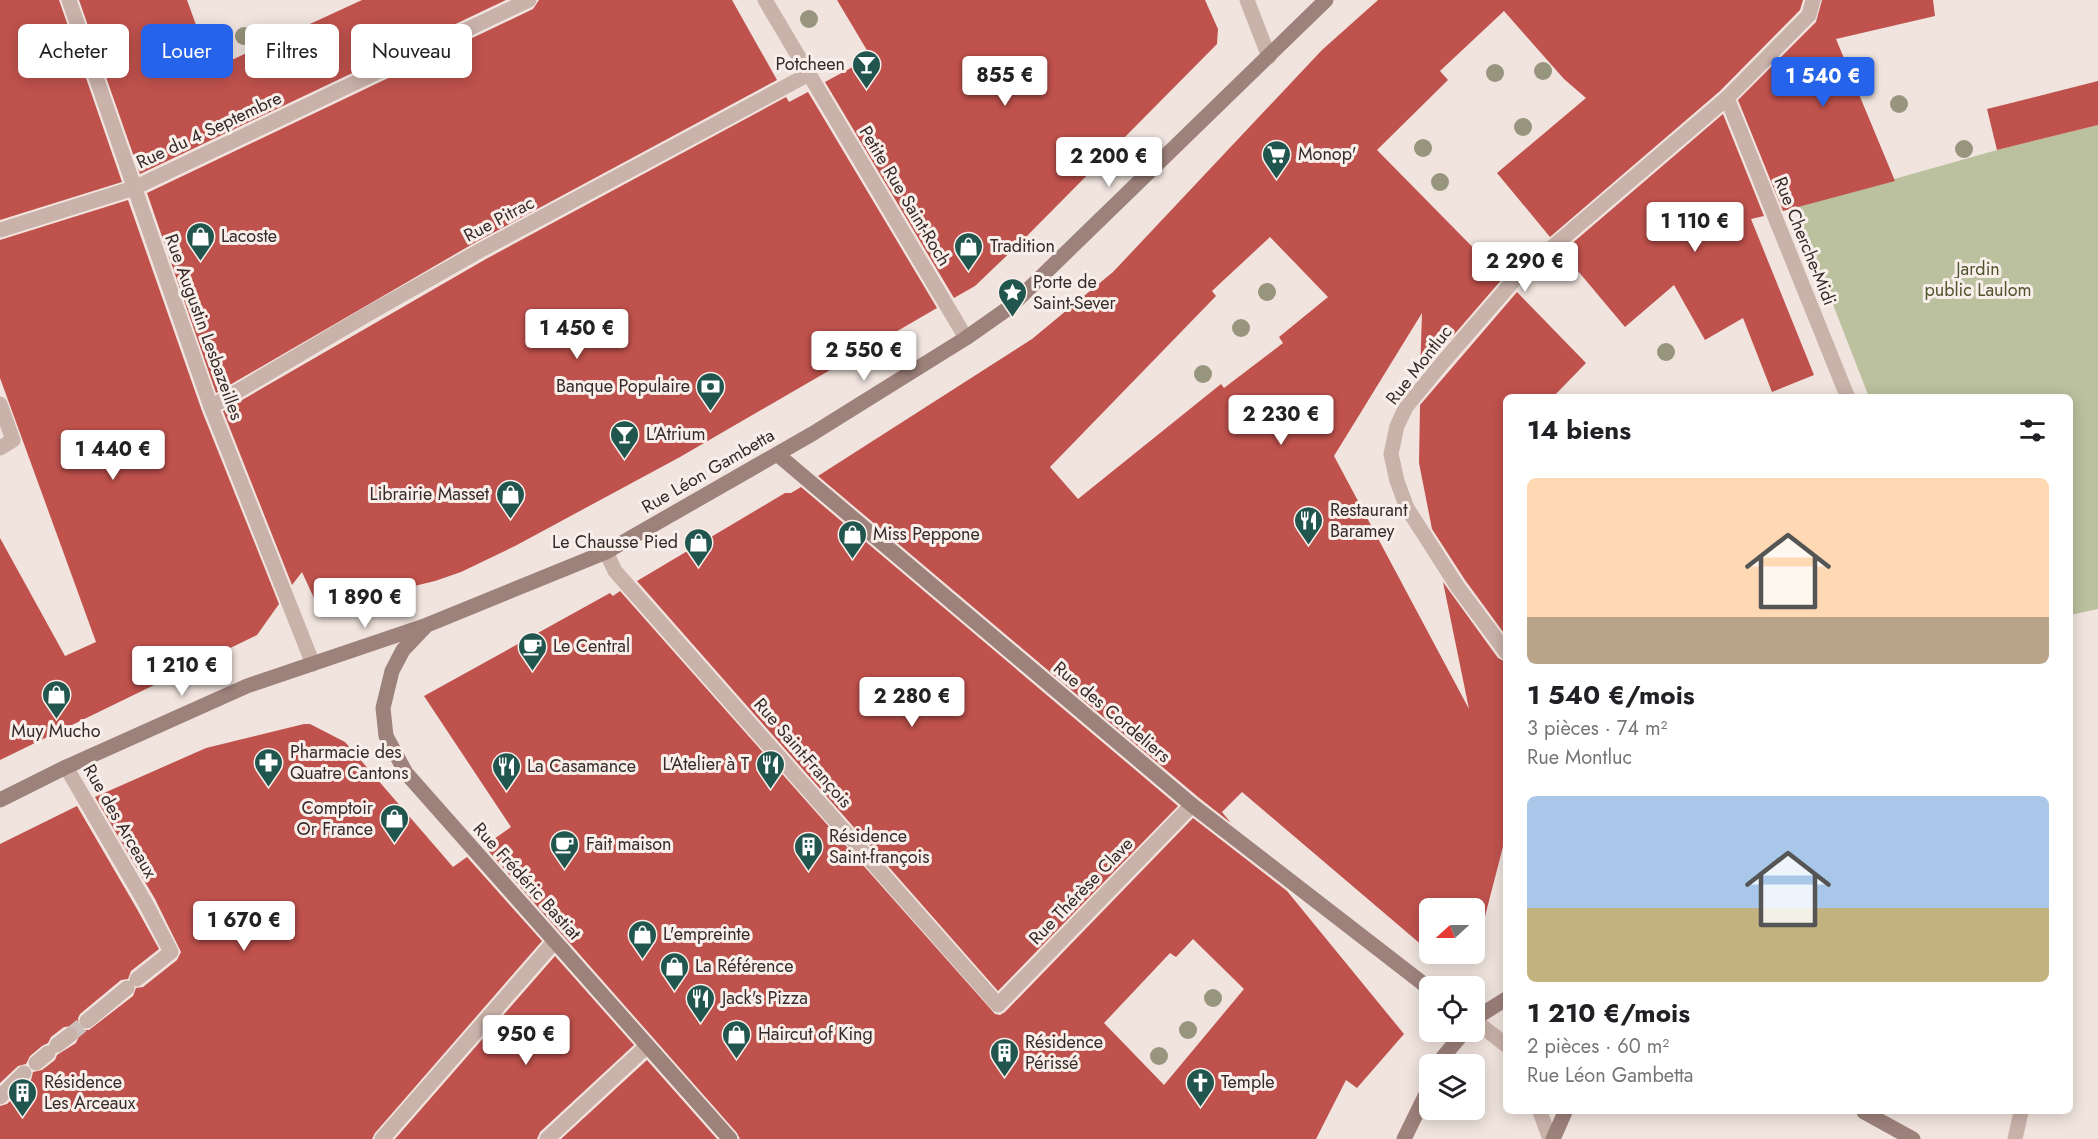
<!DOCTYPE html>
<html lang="fr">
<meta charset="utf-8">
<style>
body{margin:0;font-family:Jost,sans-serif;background:#f2f2f2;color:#202124;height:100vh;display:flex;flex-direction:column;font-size:22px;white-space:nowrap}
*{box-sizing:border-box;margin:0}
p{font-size:20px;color:#757577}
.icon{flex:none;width:33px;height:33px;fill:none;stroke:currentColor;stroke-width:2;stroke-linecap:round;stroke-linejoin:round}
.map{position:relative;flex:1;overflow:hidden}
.sheet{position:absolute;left:1503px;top:394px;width:570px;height:720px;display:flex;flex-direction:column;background:#fff;border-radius:9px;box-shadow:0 3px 15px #0003}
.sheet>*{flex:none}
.banner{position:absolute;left:18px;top:24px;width:570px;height:54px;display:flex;gap:12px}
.needle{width:39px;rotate:249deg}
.buttons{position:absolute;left:1419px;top:898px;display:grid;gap:12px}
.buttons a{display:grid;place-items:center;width:66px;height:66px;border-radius:9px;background:#fff;box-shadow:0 3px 15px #0003;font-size:30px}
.price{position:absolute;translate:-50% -51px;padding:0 14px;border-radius:6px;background:#fff;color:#222;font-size:20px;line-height:39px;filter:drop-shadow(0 2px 3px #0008)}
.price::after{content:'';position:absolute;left:50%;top:36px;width:18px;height:14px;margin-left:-9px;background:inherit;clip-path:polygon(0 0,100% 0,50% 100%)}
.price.active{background:#2563eb;color:#fff}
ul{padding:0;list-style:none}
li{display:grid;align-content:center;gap:12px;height:318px;padding:0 24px}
li span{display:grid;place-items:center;height:186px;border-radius:9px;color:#555}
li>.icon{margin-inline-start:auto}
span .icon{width:108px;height:108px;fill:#fffc;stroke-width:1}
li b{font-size:26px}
h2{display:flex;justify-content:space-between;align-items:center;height:72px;padding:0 24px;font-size:26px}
.tag{padding:0 21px;border-radius:9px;background:#fff;box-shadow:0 3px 15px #0003;font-size:21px;line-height:54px}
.tag.active{background:#2563eb;color:#fff}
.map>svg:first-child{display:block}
.green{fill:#bbc09e}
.building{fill:#c0524d;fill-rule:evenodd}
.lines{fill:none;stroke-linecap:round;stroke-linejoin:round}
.street-tunnel{stroke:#ccbfba;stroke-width:15;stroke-dasharray:15 8;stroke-linecap:butt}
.street{stroke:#c9b2aa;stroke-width:15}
.secondary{stroke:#9d817b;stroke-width:15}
.tree{fill:#97957d}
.labels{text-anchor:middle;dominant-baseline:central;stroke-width:6;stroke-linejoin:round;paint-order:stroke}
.poi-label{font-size:18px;fill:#372b29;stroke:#f9efea;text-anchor:start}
.street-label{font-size:18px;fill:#372b29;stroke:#f9efea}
.park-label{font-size:18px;fill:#4e542e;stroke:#f9efea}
</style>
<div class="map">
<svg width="2098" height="1139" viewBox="0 0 2098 1139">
<rect width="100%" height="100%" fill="#f1e4de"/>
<path class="green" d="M2098,125V609L2070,615V398L1869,397L1795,207L1997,150Z"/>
<path class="building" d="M0,0H59L122,182L0,220Z
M79,0H187L212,69L362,0H506L140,174Z
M539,0H732L777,80L476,242L216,393L147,193L533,9Z
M837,0H1205L1218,29L1217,44L1020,243L975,286L954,298L825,82L871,57Z
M1378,0H1803L1800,10L1720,91L1550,237L1497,173L1586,98L1564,79L1504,11L1440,71L1448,80L1377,150L1503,278L1420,374L1422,313L1334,456L1469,709L1443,582L1498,658L1506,662V835L1483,924L1474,925V909H1430V952L1242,792L1222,812L1231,823L1198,797L818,476L1032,339L1113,272L1322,50ZM1270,237L1328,297L1279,337L1283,343L1224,388L1221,384L1078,499L1050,467L1216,296L1212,291Z
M1822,0H1933L1935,16L1836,39L1895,181L1783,211L1738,100L1816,22Z
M2098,81V125L1997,150L1987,109Z
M808,92L937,308L680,457L515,546L461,572L435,581L319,609L302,572L292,585L223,411L486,259L786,97L789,102Z
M1723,114L1764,216L1751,219L1814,375L1772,392L1743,318L1705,340L1674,285L1625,327L1562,252Z
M128,200L202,411L279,604L257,635L0,760V538L65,656L96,642L0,378V240Z
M1517,292L1586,363L1552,398H1506V636L1465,580L1432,529L1419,463L1420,405Z
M801,487L1178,806L998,991L637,581L785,493H791Z
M620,591L995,1014L1000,1015L1005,1012L1193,818L1287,891L1404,1034L1357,1088L1346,1080L1316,1139H740L737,1133L484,846L511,827L424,696L610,593L613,596ZM1193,939L1244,989L1164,1085L1104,1023L1170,953L1176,957Z
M304,724H310L345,742L453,867L467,857L542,941L375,1133L372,1139H0V1106L7,1104L31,1080L33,1072L42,1070L55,1060L57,1055L76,1043L80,1034L74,1026L64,1027L51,1037L48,1043L42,1046L30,1056L26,1064L18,1066L0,1083V844L77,806L137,909L159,949L131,971L128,979L121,980L80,1014L78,1018L79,1027L83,1030H89L133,996L136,988L143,987L177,960L181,952L155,899L95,797L206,748Z
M555,956L634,1045L540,1132L537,1139H395Z
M647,1060L717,1139H561Z"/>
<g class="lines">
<path class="street-tunnel" d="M70,1035L87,1021"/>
<path class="street" d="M69,0L211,407L313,664
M765,0L800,59
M1247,0L1269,57
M1727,98L1848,398
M0,230L134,188L529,0
M0,404L13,440L0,448
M211,407L368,314L481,250L809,74L966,338
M606,552L615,571L998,1005L1192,805
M1506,652L1457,586L1407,508L1397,481L1391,454L1397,426L1406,407L1443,362L1515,279L1727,98L1809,15L1813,0
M66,767L146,904L171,952L137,979
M1474,1020L1506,1045
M87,1021L127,988
M57,1045L70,1035
M36,1063L48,1053
M0,1097L24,1073
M1540,1112L1550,1139
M382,1139L554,942
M547,1139L647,1046
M2015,1139L2021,1112"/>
<path class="secondary" d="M777,454L1192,805L1430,989
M425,627L403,650L392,671L383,708L386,736L406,773L730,1139
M0,800L66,767L247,686L427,625L606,552L812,434L966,338L1010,307L1326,0
M1474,1019L1506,999
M1439,1065L1443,1057L1464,1032
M1864,1112L1913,1139
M1404,1139L1430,1086
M1553,1139L1565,1112"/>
</g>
<g class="tree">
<circle cx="809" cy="19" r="9"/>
<circle cx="244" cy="36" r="9"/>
<circle cx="1543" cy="71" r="9"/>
<circle cx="1495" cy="73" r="9"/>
<circle cx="1899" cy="104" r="9"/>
<circle cx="1523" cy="127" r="9"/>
<circle cx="1423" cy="148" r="9"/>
<circle cx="1964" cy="149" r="9"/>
<circle cx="1440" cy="182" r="9"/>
<circle cx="1267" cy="292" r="9"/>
<circle cx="1241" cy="328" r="9"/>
<circle cx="1666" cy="352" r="9"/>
<circle cx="1203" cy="374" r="9"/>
<circle cx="1213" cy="998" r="9"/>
<circle cx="1188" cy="1030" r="9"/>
<circle cx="1159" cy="1056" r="9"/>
</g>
<defs>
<symbol id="bar-pin" viewBox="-11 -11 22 30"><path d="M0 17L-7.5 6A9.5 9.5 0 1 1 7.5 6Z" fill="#21564f" stroke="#f9efea"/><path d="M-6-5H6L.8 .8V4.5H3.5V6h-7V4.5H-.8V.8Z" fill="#fff"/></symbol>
<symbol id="supermarket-pin" viewBox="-11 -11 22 30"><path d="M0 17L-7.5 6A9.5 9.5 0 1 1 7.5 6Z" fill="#21564f" stroke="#f9efea"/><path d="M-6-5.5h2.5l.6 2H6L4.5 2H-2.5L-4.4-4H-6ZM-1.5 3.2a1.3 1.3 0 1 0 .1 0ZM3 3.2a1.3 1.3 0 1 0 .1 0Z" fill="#fff"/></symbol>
<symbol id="shop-pin" viewBox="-11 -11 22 30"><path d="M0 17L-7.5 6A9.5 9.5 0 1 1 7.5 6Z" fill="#21564f" stroke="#f9efea"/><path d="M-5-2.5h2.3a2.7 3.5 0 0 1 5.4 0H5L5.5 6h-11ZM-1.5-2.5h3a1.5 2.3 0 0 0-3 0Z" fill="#fff"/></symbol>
<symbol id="sight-pin" viewBox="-11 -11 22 30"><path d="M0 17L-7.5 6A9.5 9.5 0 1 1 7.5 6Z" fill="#21564f" stroke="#f9efea"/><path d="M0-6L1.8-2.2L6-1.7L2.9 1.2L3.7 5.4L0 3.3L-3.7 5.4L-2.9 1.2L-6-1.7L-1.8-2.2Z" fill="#fff"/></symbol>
<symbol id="bank-pin" viewBox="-11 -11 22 30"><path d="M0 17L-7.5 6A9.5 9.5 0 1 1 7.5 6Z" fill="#21564f" stroke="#f9efea"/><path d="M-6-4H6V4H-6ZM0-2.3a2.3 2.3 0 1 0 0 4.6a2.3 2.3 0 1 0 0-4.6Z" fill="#fff"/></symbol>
<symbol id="restaurant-pin" viewBox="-11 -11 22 30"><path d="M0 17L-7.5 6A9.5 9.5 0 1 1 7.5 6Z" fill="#21564f" stroke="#f9efea"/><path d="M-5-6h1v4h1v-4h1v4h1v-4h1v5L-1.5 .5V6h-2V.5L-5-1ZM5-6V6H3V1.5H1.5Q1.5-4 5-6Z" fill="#fff"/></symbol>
<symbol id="cafe-pin" viewBox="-11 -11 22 30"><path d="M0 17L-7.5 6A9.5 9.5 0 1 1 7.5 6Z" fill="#21564f" stroke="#f9efea"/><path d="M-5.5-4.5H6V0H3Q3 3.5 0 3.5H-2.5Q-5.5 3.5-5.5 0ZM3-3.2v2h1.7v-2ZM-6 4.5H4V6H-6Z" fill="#fff"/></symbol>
<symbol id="pharmacy-pin" viewBox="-11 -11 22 30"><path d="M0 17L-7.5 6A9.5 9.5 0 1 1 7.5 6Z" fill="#21564f" stroke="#f9efea"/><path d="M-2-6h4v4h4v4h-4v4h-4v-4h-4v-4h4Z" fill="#fff"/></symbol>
<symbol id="building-pin" viewBox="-11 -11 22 30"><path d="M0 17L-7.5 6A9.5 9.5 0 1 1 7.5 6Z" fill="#21564f" stroke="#f9efea"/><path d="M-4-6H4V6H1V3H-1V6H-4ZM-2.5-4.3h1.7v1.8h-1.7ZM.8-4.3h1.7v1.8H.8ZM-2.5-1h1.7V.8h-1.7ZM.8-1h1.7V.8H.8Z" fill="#fff"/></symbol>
<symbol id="church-pin" viewBox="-11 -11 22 30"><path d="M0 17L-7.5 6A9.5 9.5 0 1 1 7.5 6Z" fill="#21564f" stroke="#f9efea"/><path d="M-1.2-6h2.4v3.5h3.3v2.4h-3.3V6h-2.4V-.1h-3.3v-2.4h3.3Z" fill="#fff"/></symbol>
</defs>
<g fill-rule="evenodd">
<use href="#bar-pin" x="850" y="48" width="33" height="45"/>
<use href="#supermarket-pin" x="1260" y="138" width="33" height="45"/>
<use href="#shop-pin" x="184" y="220" width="33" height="45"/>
<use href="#shop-pin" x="952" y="230" width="33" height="45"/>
<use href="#sight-pin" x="996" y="276" width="33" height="45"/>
<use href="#bank-pin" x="694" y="370" width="33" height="45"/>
<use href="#bar-pin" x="608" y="418" width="33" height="45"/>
<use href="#shop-pin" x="494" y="478" width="33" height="45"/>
<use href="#restaurant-pin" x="1292" y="504" width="33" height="45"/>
<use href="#shop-pin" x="836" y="518" width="33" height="45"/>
<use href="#shop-pin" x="682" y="526" width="33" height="45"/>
<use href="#cafe-pin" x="516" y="630" width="33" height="45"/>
<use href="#shop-pin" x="40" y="678" width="33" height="45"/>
<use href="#pharmacy-pin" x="252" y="746" width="33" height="45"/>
<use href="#restaurant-pin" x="754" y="748" width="33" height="45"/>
<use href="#restaurant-pin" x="490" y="750" width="33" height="45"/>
<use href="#shop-pin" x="378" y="802" width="33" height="45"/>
<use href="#cafe-pin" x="548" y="828" width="33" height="45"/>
<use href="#building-pin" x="792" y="830" width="33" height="45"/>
<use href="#shop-pin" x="626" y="918" width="33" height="45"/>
<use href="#shop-pin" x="658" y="950" width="33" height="45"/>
<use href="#restaurant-pin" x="684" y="982" width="33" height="45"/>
<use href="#shop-pin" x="720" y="1018" width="33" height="45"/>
<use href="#building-pin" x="988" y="1036" width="33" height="45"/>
<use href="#church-pin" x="1184" y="1066" width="33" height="45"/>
<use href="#building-pin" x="6" y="1076" width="33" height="45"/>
</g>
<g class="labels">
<g class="poi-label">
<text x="845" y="64" text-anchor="end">Potcheen</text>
<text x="1298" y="154">Monop'</text>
<text x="221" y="236">Lacoste</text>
<text x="990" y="246">Tradition</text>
<text x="1033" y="282">Porte de<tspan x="1033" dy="21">Saint-Sever</tspan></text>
<text x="690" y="386" text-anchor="end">Banque Populaire</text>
<text x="646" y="434">L'Atrium</text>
<text x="489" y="494" text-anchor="end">Librairie Masset</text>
<text x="1330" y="510">Restaurant<tspan x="1330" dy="21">Baramey</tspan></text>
<text x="873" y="534">Miss Peppone</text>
<text x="678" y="542" text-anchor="end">Le Chausse Pied</text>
<text x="553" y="646">Le Central</text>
<text x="56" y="731" text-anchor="middle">Muy Mucho</text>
<text x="290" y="752">Pharmacie des<tspan x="290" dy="21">Quatre Cantons</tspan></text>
<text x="749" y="764" text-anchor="end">L'Atelier à T</text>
<text x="527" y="766">La Casamance</text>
<text x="373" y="808" text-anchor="end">Comptoir<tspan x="373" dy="21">Or France</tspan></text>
<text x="829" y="836">Résidence<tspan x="829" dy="21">Saint-françois</tspan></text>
<text x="586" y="844">Fait maison</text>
<text x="663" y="934">L'empreinte</text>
<text x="695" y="966">La Référence</text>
<text x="722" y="998">Jack's Pizza</text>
<text x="758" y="1034">Haircut of King</text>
<text x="1025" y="1042">Résidence<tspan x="1025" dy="21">Périssé</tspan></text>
<text x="44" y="1082">Résidence<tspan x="44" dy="21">Les Arceaux</tspan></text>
<text x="1221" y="1082">Temple</text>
</g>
<g class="street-label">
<text transform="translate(209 130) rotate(-25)">Rue du 4 Septembre</text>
<text transform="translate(905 196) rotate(59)">Petite Rue Saint-Roch</text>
<text transform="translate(499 219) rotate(-28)">Rue Pitrac</text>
<text transform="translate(1805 241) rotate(68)">Rue Cherche-Midi</text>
<text transform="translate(204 327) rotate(70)">Rue Augustin Lesbazeilles</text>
<text transform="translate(1419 365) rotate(-52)">Rue Montluc</text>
<text transform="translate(708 471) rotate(-30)">Rue Léon Gambetta</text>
<text transform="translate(1112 712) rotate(40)">Rue des Cordeliers</text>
<text transform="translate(803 753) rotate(49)">Rue Saint-François</text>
<text transform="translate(120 821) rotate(60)">Rue des Arceaux</text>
<text transform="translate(527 881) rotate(48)">Rue Frédéric Bastiat</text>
<text transform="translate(1081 891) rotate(-46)">Rue Thérèse Clave</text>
</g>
<g class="park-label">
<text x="1978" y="269">Jardin<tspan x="1978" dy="21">public Laulom</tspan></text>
</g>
</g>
</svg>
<div class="buttons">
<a><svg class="needle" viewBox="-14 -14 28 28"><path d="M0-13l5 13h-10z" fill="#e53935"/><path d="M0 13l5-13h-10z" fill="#757577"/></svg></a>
<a><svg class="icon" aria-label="locate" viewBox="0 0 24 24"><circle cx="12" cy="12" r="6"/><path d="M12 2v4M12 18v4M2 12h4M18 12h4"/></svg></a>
<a><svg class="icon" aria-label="layers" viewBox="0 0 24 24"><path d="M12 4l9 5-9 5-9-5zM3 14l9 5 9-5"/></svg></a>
</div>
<b class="price" style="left:1005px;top:107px">855 €</b>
<b class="price active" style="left:1823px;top:108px">1 540 €</b>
<b class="price" style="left:1109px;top:188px">2 200 €</b>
<b class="price" style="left:1695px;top:253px">1 110 €</b>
<b class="price" style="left:1525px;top:293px">2 290 €</b>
<b class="price" style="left:577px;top:360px">1 450 €</b>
<b class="price" style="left:864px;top:382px">2 550 €</b>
<b class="price" style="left:1281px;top:446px">2 230 €</b>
<b class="price" style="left:113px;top:481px">1 440 €</b>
<b class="price" style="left:365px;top:629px">1 890 €</b>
<b class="price" style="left:182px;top:697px">1 210 €</b>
<b class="price" style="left:912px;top:728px">2 280 €</b>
<b class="price" style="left:244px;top:952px">1 670 €</b>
<b class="price" style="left:526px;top:1066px">950 €</b>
<div class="banner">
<a class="tag">Acheter</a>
<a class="tag active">Louer</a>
<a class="tag">Filtres</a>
<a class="tag">Nouveau</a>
</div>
<section class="sheet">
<h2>14 biens<svg class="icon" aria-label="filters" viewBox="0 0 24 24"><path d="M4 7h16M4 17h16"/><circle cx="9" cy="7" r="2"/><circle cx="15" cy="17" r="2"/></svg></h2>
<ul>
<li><span style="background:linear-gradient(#ffd9b3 75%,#b9a48a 0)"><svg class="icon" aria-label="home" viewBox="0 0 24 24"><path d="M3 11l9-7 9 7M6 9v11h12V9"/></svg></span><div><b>1 540 €/mois</b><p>3 pièces · 74 m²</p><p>Rue Montluc</p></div></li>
<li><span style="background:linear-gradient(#a9c7e8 60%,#c2b280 0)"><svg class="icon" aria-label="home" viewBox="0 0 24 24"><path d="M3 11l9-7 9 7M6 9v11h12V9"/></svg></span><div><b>1 210 €/mois</b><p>2 pièces · 60 m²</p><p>Rue Léon Gambetta</p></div></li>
</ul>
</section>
</div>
